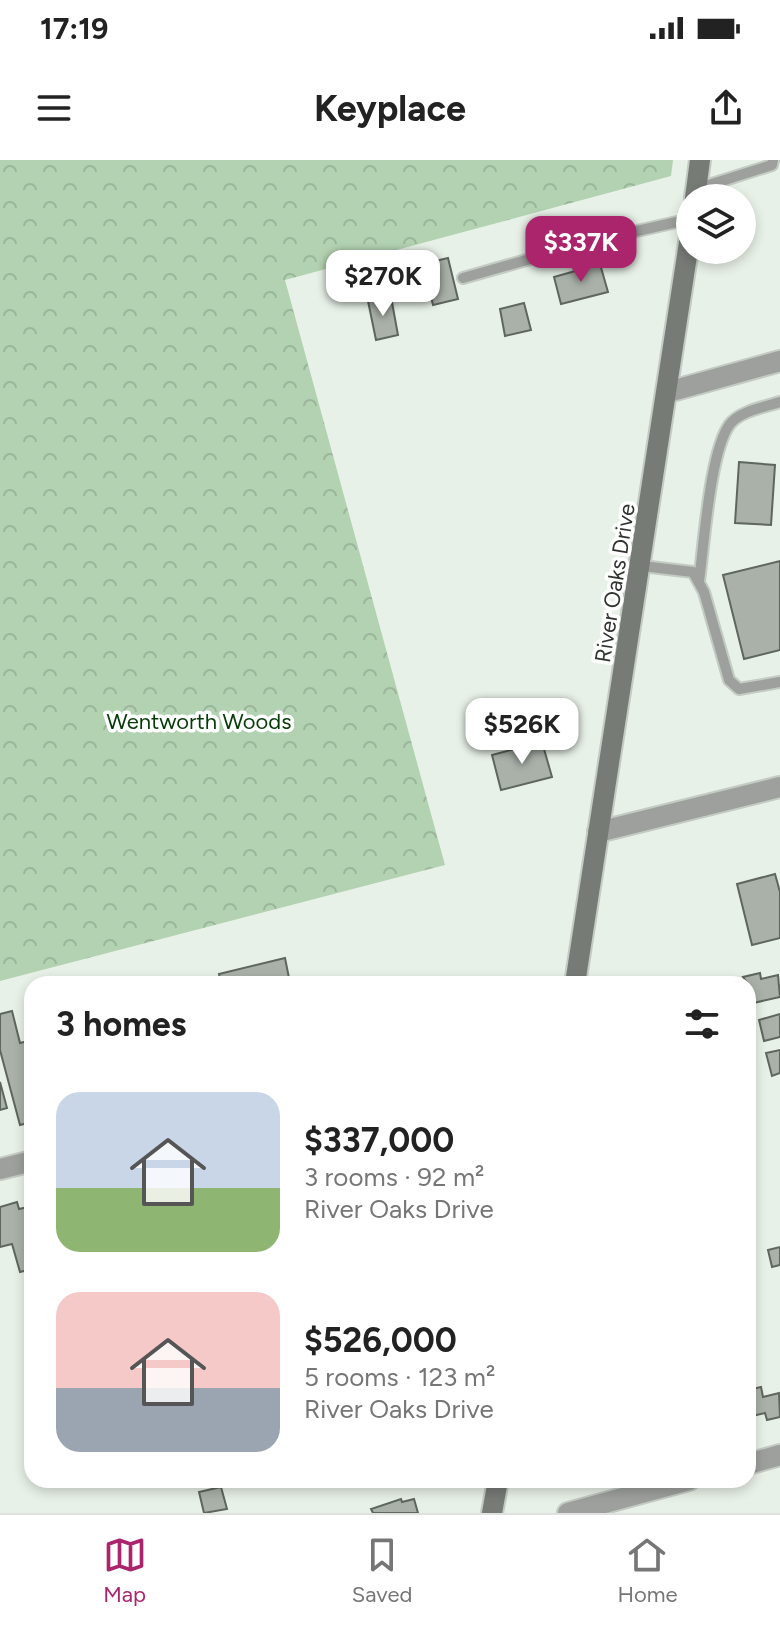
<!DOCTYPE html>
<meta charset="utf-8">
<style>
body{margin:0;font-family:Figtree,sans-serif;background:#f6f6f6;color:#222;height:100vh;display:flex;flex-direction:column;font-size:30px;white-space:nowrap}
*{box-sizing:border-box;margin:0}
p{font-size:26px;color:#767676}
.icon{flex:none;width:44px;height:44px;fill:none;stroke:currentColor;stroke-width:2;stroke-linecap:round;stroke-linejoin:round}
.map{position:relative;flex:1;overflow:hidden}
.details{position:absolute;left:24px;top:816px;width:732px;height:512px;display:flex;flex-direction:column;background:#fff;border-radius:24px;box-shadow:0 4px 12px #0003}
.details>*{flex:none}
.buttons{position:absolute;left:676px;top:24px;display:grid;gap:16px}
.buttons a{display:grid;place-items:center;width:80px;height:80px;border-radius:50%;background:#fff;box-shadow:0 4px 12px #0003;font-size:40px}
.price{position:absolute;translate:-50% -68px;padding:0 18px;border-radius:16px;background:#fff;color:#222;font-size:26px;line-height:52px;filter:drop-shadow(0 2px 4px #0008)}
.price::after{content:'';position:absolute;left:50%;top:48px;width:24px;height:18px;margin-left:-12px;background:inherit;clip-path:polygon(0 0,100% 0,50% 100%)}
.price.current{background:#ab256c;color:#fff}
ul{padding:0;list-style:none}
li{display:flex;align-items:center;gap:24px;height:200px;padding:0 32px}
li span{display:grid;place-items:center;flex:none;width:224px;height:160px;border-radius:24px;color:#555}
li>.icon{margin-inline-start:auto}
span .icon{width:96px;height:96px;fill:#fffc;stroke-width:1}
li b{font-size:34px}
h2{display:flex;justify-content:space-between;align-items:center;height:96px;padding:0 32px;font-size:34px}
.status{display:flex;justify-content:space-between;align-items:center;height:56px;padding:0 40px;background:#fff;direction:ltr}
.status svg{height:22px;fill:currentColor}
header{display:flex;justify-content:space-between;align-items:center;height:104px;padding:0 32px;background:#fff;font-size:36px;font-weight:700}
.tab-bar{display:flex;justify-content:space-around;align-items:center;height:112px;border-top:2px solid #e0e0e0;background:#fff;font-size:22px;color:#767676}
.tab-bar a{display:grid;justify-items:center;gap:4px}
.tab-bar .current{color:#ab256c}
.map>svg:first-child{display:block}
.park{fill:url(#park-crowns)}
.building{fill:#a9b1a8;stroke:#5f665e;stroke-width:2}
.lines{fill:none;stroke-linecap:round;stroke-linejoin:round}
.service-casing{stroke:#c3cbc3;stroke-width:14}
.minor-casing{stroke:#c3cbc3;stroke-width:24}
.secondary-casing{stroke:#c3cbc3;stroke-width:24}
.service{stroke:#9da09c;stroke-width:10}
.minor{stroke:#9da09c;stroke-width:20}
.secondary{stroke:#767b76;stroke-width:20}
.labels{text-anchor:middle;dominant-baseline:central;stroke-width:7;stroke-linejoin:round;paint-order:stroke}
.street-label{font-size:22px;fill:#30332f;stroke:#fff}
.park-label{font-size:22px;fill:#073c09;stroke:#fff}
</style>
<div class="status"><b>17:19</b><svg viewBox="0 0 49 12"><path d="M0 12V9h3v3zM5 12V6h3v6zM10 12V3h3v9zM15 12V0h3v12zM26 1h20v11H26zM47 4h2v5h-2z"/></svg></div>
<header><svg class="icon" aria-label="menu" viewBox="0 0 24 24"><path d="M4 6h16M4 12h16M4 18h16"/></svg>Keyplace<svg class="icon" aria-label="share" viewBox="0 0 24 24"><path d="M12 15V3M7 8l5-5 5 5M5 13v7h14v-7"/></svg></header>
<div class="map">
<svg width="780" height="1353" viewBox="0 0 780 1353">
<defs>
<pattern id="park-crowns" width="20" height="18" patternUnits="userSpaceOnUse" patternTransform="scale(2)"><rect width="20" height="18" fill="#b3d2b1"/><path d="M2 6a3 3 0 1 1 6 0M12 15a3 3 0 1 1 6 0" fill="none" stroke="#9ab599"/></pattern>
</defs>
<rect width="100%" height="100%" fill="#e8f1e8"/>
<path class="park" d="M0,0H673L671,16L285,120L445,705L0,821Z"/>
<path class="building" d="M448,98L458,139L433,145L423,104Z
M600,104L608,132L561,144L554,117Z
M422,105L428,130L396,138L390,112Z
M391,137L398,175L376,180L368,141Z
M524,143L531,170L505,176L500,149Z
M739,302L775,305L771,365L735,363Z
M780,401V490L744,499L723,415Z
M542,582L552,617L501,630L492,595Z
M775,714L780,732V778L752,785L737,724Z
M285,798L290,823L271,824L269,817L262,819L263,824H221L219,814Z
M760,813L761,819L778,815L780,837L749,844L748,824L743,817Z
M12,851L20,883L32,880V962L20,965L0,890V854Z
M780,854V877L764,881L759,860Z
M780,890V913L772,916L766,893Z
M0,922L7,948L0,950Z
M17,1042L19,1049L32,1046V1109L20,1112L12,1084L0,1087V1047Z
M780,1087V1105L772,1107L768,1090Z
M761,1227L763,1237L779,1233L780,1257L767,1260L765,1253L748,1257V1230Z
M221,1327L227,1349L204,1353L199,1332Z
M401,1339L402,1342L414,1339L418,1353H373L371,1349Z"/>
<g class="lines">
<defs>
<path id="service" d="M696,29L772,5L773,0
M463,118L593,81L690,59
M642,406L693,412L704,432L729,520L739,529L780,522
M699,421C704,385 710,290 730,264C740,251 765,247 780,242"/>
<path id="minor" d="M668,232L780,201
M598,672L780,627
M0,1009L32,1001
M748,1304L780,1295
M568,1353L689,1320"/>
<path id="secondary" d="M695,38L700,0
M575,824L690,76
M492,1353L498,1320"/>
</defs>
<use href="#service" class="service-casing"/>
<use href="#minor" class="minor-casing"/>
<use href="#secondary" class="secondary-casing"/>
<use href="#service" class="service"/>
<use href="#minor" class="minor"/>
<use href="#secondary" class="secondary"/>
</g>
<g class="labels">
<g class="street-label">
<text transform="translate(615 423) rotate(-81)">River Oaks Drive</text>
</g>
<g class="park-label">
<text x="199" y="561">Wentworth Woods</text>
</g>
</g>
</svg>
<div class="buttons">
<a><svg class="icon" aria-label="layers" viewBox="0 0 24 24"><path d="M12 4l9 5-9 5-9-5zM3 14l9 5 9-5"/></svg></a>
</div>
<b class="price current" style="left:581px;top:124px">$337K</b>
<b class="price" style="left:383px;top:158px">$270K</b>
<b class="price" style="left:522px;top:606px">$526K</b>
<section class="details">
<h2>3 homes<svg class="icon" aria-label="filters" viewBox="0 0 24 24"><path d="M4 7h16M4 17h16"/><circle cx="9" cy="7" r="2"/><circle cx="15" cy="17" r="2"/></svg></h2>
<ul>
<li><span style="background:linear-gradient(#c9d6e8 60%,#8fb573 0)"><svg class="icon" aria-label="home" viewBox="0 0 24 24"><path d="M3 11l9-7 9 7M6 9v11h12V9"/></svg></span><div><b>$337,000</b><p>3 rooms · 92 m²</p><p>River Oaks Drive</p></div></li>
<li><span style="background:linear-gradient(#f6c9c9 60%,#9aa5b1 0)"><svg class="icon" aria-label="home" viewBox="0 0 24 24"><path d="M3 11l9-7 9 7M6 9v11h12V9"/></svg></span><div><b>$526,000</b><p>5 rooms · 123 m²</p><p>River Oaks Drive</p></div></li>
</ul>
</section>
</div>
<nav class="tab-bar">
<a class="current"><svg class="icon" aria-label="map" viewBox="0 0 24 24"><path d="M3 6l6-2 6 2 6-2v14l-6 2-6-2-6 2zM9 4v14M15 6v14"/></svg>Map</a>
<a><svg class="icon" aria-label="saved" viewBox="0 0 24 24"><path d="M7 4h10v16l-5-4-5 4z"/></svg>Saved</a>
<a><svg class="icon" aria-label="home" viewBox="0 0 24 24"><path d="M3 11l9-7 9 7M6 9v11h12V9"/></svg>Home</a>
</nav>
